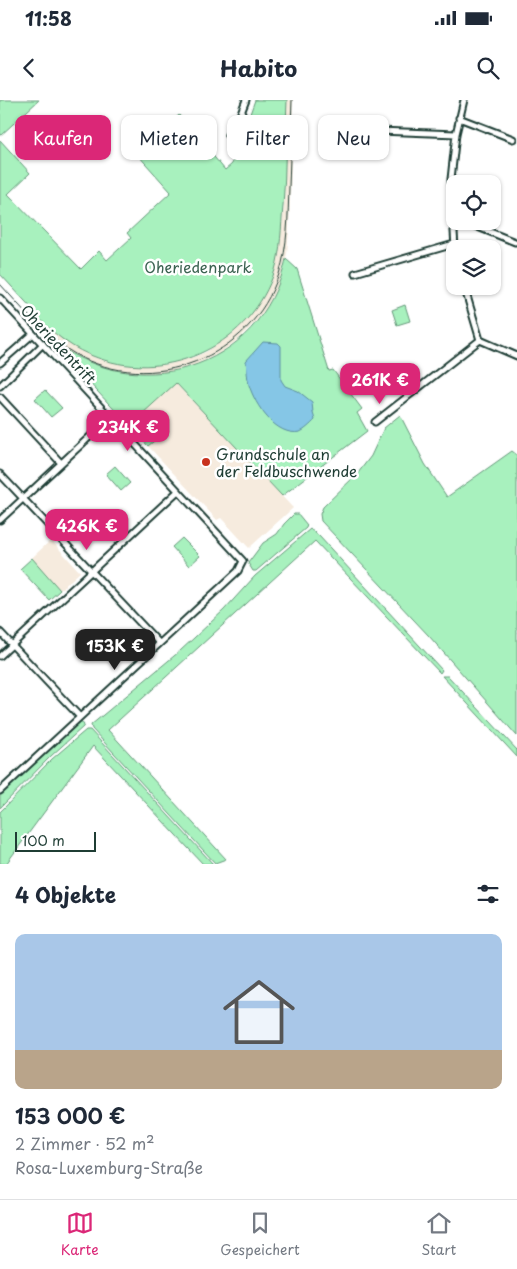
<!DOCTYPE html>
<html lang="de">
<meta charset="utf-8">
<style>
body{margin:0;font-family:"Playpen Sans",sans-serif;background:#f2f2f3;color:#1f2937;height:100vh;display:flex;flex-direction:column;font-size:19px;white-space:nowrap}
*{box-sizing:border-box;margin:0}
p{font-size:16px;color:#747a83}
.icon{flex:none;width:28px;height:28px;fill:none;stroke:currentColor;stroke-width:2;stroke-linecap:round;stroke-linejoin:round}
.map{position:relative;height:764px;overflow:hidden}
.sheet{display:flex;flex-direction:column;background:#fff;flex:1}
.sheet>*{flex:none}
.hud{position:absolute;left:15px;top:15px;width:488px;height:45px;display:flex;gap:10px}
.controls{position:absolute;left:446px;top:75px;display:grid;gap:10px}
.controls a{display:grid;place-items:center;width:55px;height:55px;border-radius:10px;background:#fff;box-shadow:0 1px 4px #0004;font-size:25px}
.scale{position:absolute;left:15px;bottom:12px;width:81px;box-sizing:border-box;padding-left:5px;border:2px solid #1f3d34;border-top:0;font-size:14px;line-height:18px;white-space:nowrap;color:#1f3d34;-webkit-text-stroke:4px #fff;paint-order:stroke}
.price{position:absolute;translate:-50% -42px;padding:0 11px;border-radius:10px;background:#db2777;color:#fff;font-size:16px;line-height:32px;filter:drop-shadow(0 1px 2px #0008)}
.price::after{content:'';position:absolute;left:50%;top:30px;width:15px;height:11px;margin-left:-8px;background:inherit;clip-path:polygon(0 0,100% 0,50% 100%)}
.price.selected{background:#222;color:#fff}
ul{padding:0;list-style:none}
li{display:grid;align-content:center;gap:10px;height:265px;padding:0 15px}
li+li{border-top:1px solid #e0e1e3}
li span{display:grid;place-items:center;height:155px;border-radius:10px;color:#555}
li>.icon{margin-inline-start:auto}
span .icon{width:90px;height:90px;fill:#fffc;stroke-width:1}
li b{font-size:21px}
h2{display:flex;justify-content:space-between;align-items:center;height:60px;padding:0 15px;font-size:21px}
.pill{padding:0 18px;border-radius:10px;background:#fff;box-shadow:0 1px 4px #0004;font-size:18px;line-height:45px}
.pill.selected{background:#db2777;color:#fff}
.status{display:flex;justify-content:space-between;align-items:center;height:35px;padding:0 25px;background:#fff;direction:ltr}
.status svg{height:14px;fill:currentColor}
header{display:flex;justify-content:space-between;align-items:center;height:65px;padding:0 15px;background:#fff;font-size:22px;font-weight:700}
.menu{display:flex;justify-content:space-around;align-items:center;height:70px;border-top:1px solid #e0e1e3;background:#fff;font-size:14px;color:#747a83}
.menu a{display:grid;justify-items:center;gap:2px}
.menu .selected{color:#db2777}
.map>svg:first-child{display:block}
.built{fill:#f6ebde}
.green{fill:#a8f1be;stroke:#649779}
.water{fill:#85c6e6;stroke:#5c8f9f}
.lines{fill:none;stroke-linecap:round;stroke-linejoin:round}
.minor-casing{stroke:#1f3d34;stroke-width:9}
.minor{stroke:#fff;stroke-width:5}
.tram{stroke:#1f3d34;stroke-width:1}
.poi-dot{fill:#c8321e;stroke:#fff;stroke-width:2}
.labels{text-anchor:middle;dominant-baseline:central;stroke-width:5;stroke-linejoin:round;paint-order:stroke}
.park-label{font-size:15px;fill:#3a6150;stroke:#fff}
.street-label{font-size:15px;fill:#1f3d34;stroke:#fff}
.poi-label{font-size:15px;fill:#1f3d34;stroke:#fff;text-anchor:start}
</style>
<div class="status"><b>11:58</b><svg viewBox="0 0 49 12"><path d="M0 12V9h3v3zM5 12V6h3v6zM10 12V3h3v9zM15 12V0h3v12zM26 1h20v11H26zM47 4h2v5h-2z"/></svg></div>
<header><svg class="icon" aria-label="back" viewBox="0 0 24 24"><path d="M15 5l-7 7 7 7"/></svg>Habito<svg class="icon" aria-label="search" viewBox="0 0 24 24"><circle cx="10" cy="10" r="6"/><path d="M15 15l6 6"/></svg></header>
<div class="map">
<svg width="517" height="764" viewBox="0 0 517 764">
<rect width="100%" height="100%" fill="#fff"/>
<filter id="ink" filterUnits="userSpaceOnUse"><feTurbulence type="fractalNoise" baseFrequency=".02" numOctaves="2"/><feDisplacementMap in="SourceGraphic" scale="10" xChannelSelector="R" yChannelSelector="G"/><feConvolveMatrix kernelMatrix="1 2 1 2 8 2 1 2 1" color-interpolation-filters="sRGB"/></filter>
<g filter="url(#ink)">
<path class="built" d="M287,0H293L289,131L287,154L279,183L268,205L257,220L240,238L220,253L195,265L168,272L138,274L109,270L81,260L56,244L36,226L41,221L56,234L79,250L99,259L126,265L148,266L169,264L194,257L206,252L231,235L240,227L262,198L273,176L279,153L284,105Z
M175,282L293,408L249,448L221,418L217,420L148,346L159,337L141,314Z
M51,440L80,472L49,500L20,469Z"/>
<path class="green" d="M0,0H39L0,36Z
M255,0H287C285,35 286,72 283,106C281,128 281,149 275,170C252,243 170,284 98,258C74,250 53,234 36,215L37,214L0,174V40L30,73L8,94L81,169L99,151L107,160L131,138L127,133L171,92L137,54L179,15L225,70L232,64Z
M286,159L297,169L329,271L333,270L362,309L357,313L367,331L282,396L176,283L142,314L159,337L148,346L46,236C132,308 262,272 286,159Z
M405,205L410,221L397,225L392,210Z
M45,290L62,308L51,317L35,299Z
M400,315L425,364L447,397L512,351L517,355V636L429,536L321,421L320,414L323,407L358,373L371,356L384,328Z
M115,366L130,383L121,391L106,374Z
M294,414H298L307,425L306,428L256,471H253L248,463L263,443L277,434L284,424Z
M310,429L319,436L442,570L440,573L315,441L108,630L226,759L215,763L92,629L91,625L180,551L224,510L255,476Z
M182,438L200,456L189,466L172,447Z
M32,458L60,490L49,500L20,469Z
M442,576H448L517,650V657Z
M80,620L84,625L83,627L51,656L0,708V694Z
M86,630H90L213,764H203L93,646L6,764H0V712L52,659Z"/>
<path class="water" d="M263,242L278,243L281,246V280L285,286L298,291L312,302L313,313L315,320C311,324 305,330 300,332C276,337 255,305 249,285C247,278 247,269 246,261Z"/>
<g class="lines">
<defs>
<path id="minor" d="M459,18L513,39
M353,30L456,34
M228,35L237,23L246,0
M463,121L515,142
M455,149L451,79L456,34L464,0
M355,173L454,144
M464,186L480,240L517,256
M0,198L243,461L238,471L0,691
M0,263L33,234
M0,286L43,244
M0,297L61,363
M375,322L480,240
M0,374L159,543
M0,420L110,318
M0,532L80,617
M0,556L178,391"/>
</defs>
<use href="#minor" class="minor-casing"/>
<use href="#minor" class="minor"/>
<path class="tram" d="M0,184C23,209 45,237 75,254C151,297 252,258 279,174C288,146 288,116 289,87C290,58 291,29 292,0"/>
</g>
</g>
<circle class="poi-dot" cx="206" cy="362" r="5"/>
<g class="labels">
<g class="park-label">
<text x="198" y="166">Oheriedenpark</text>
</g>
<g class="street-label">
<text transform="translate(59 244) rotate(47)">Oheriedentrift</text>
</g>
<g class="poi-label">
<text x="216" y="353">Grundschule an<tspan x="216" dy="17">der Feldbuschwende</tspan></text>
</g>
</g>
</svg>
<div class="controls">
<a><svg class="icon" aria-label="locate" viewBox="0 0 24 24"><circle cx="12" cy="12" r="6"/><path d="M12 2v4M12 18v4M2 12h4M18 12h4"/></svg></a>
<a><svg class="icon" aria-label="layers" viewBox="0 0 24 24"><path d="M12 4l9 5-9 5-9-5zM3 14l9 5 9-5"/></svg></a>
</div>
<div class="scale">100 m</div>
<b class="price" style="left:380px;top:305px">261K €</b>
<b class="price" style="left:128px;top:352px">234K €</b>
<b class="price" style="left:87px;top:451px">426K €</b>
<b class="price selected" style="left:115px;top:571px">153K €</b>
<div class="hud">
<a class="pill selected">Kaufen</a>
<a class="pill">Mieten</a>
<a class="pill">Filter</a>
<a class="pill">Neu</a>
</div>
</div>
<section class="sheet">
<h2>4 Objekte<svg class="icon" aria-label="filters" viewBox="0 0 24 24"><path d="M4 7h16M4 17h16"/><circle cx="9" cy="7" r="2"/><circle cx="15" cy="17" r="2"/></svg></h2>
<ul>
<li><span style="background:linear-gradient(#a9c7e8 75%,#b9a48a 0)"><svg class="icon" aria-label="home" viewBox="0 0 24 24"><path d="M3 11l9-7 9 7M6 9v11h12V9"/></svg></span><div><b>153 000 €</b><p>2 Zimmer · 52 m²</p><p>Rosa-Luxemburg-Straße</p></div></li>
</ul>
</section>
<nav class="menu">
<a class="selected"><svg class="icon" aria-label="map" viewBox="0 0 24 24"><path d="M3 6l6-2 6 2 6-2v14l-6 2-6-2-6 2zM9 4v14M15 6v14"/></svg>Karte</a>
<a><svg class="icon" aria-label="saved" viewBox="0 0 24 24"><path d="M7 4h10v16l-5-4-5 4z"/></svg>Gespeichert</a>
<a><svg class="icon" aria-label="home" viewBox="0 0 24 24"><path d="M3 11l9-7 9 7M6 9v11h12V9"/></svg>Start</a>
</nav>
